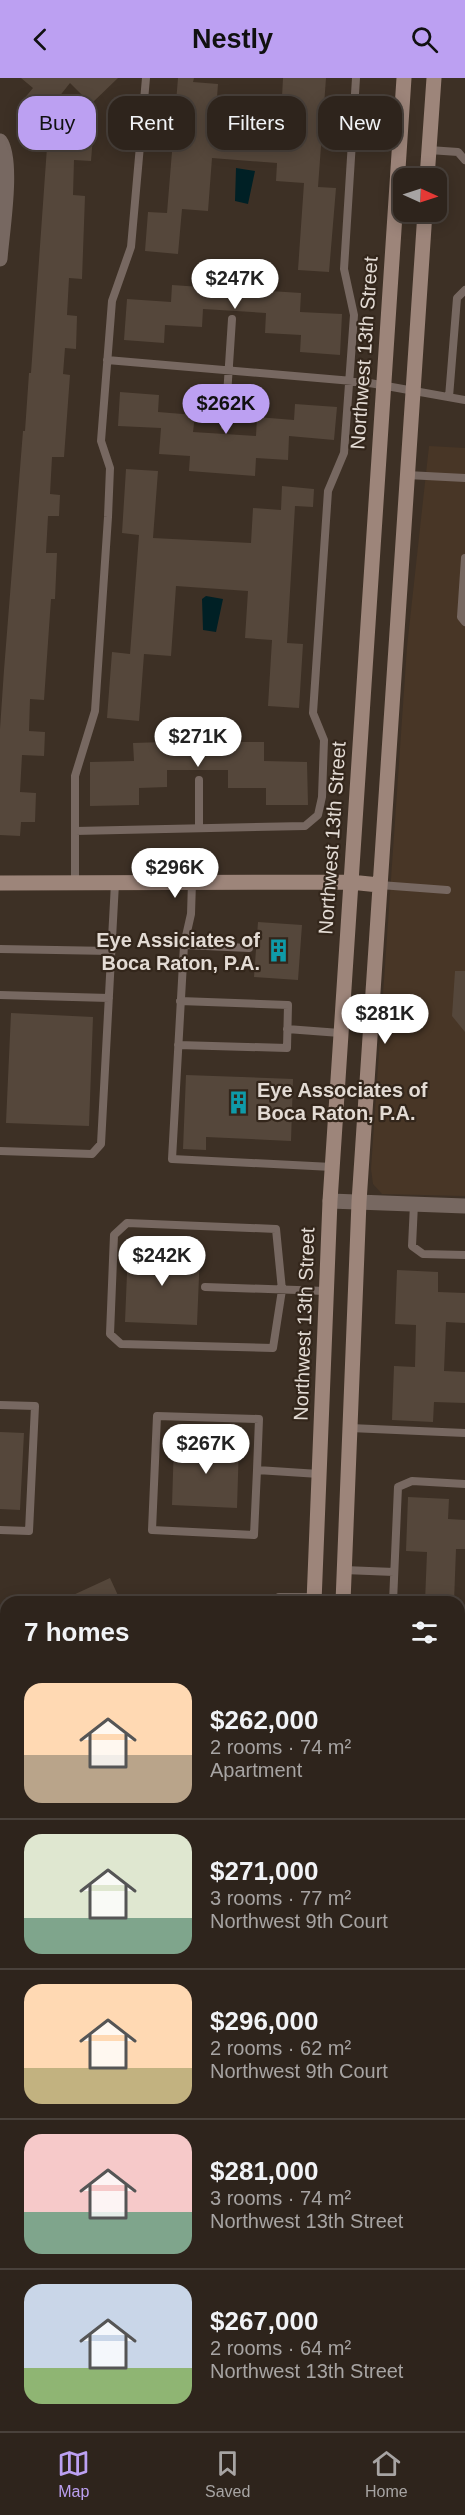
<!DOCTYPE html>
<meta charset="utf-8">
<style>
body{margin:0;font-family:Helvetica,sans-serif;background:#3a3029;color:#f1f3f6;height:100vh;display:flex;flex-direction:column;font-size:22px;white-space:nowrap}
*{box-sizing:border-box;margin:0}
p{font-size:20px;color:#a7a4a3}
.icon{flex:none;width:33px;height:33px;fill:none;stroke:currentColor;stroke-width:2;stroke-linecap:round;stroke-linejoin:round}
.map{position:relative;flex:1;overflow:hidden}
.panel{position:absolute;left:0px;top:1518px;width:465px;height:836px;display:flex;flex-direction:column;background:#2e241c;border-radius:18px 18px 0 0;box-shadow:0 3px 15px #0003,0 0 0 2px #49413b}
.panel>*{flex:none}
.hud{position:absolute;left:18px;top:18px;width:429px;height:54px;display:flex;gap:12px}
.needle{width:39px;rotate:93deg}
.tools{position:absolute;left:393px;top:90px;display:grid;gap:12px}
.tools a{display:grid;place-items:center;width:54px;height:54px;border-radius:12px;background:#2e241c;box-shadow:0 3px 15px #0003,0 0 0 2px #49413b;font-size:30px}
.price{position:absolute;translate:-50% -51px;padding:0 14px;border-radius:21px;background:#fff;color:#222;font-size:20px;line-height:39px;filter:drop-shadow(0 2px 3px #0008)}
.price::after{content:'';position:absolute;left:50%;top:36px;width:18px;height:14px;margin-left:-9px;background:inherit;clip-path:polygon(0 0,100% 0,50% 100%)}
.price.on{background:#bca0f2;color:#111}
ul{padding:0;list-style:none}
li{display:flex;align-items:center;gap:18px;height:150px;padding:0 24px}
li+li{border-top:2px solid #49413b}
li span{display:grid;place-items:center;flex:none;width:168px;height:120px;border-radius:18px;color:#555}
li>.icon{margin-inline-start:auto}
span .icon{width:72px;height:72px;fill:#fffc;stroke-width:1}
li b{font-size:26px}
h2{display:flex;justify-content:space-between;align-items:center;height:72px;padding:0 24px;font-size:26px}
.chip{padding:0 21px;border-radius:18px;background:#2e241c;box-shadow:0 3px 15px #0003,0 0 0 2px #49413b;font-size:21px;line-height:54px}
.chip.on{background:#bca0f2;color:#111}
header{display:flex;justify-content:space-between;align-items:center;height:78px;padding:0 24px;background:#bca0f2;color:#111;font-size:27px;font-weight:800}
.menu{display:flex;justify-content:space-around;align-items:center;height:84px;border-top:2px solid #49413b;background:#2e241c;font-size:16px;color:#a7a4a3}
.menu a{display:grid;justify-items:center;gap:3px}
.menu .on{color:#bca0f2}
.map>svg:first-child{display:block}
.built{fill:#483626}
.water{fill:#002025}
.building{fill:#55473b}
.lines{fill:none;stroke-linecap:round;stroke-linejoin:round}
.lane{stroke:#776861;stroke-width:8}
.street{stroke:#776861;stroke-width:15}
.secondary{stroke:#9d857a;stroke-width:15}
.labels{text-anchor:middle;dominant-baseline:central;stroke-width:4.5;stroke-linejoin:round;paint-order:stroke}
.street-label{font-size:20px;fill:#e3dbd4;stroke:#33261b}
.poi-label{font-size:20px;font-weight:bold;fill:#e3dbd4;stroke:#33261b;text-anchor:end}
</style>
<header><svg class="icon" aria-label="back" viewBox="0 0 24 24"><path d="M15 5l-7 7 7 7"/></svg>Nestly<svg class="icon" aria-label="search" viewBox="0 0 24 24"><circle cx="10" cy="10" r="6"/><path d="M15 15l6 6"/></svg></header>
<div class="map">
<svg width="465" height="2353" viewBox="0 0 465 2353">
<rect width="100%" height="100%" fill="#3d3025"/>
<path class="built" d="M429,368L465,370V1118L382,1116L373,1106L371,1091L407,569Z
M459,1606H465V1843L459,1842Z
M0,2095L6,2096V2288H0Z"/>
<path class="water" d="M236,90L255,93L248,126L235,123Z
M206,518L223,521L216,554L203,552L202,521Z"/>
<path class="building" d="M21,0H118L91,26L70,5L43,39L23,22L33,10Z
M178,0H194L193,4L218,6L216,33L281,38L283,0H326L318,109L336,110L329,194L298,192L304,105L276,103L277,85L212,80L208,133L182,131L178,176L145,173L148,134L167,135Z
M48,55L93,58L91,83L74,82L73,117L85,118L82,201L69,200L67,237L77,238L76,271L65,270L63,296L70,297L64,379H52L50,416L60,417L59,438H48L46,475H57L55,521H51L44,622L30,621L29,653L45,654L44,678L22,677L20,714L36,715L35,744H21L20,758L0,757V651L4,592L23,353H25L29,295H31Z
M203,190L271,195L270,213L301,215L300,234L342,236L340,277L300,274L301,257L265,255L266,235L203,231L202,249L165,247L164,265L124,262L127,221L171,224L172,207L201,209Z
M120,314L159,317L158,334L195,337L193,354L256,358L257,339L294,342L295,326L337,329L334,362L289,358L288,382L256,380L255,398L189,393L190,378L159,376L161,350L118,348Z
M126,391L158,393L153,460L251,465L253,430L281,432L282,408L314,411L313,429L295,428L287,565L303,566L299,630L268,628L272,562L245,560L248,513L176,508L171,578L144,576L139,643L107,640L112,574L130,576L139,457L122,455Z
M232,648V664H264V683L307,684L308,727H266V710H228V692H167V709L139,710V727L90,728V684L134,683L133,665L164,664V650Z
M258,844L302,847L298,902L254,899Z
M455,893H465V954L452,938Z
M11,935L93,939L89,1048L6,1045Z
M186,997L293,1001L291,1063L206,1059V1072L183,1071Z
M128,1171L200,1174L197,1247L125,1244Z
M397,1192L438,1194V1214L465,1215V1245L446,1244L444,1293L465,1294V1325L434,1324L433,1344L392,1342L394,1288L415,1289L416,1247L395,1246Z
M0,1354L24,1355L20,1432L0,1431Z
M174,1364L239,1366L237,1430L172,1427Z
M408,1419L449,1421L448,1441L465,1442V1471H456L454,1524H425L427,1474L406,1473Z
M110,1500L121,1524H58Z"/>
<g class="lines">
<path class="lane" d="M429,72L458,74L465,82
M107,282L364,304L465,322
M449,319L457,220L465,212
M225,348L232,241
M407,397L465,400
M465,480L461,539L465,544
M199,750V702
M75,753L305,748L318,737L322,719L324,662L313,635L328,413L344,375L354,237L344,191L356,0
M192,804L191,836L184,867L172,1081L332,1089
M75,805V698L95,633L108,439L110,390L101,363L112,223L131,169L146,0
M380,807L447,812
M184,867L249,870
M0,871L111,873
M0,917L109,920
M287,951L340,955
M178,967L287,970L288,927L180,923
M0,1073L92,1076L101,1066L115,805
M414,1126L412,1168L423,1176L465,1177
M127,1145L276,1151L282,1212L273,1270L121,1266L110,1256L114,1157Z
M205,1209L326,1213
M0,1327L35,1328L29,1453L0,1452
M350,1350L465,1355
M257,1392L259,1341L157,1338L152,1452L254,1457L257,1392L319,1396
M344,1492L394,1494
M279,1524V1519H314
M393,1524L398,1409L412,1403L465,1406
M459,1581H465
M0,1715L6,1723
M0,1784H6
M459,2023L465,2013
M459,2030L465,2041
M459,2095L464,2083L465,2059
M459,2106L465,2114
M0,2110H6
M459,2156L465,2152
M0,2250H6
M0,2299L6,2300
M330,2348L332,2353
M26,2353V2348
M101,2353L102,2348"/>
<path class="street" d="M0,63C14,82 2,154 0,181
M330,1123L465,1128
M459,1872H465"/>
<path class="secondary" d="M427,100L434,0
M0,805L350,804L379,807
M314,1524L330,1123L404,0
M343,1524L359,1124L425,134
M0,1919L6,1924
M377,2348L380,2353
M409,2348L413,2353"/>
</g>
<defs>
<symbol id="building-bare" viewBox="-9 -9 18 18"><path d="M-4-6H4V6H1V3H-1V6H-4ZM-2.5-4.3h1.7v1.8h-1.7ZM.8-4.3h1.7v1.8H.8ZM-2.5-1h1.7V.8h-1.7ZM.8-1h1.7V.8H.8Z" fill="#0f9aa8" stroke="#33261b" stroke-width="2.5" paint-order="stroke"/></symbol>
</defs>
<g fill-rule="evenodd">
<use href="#building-bare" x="262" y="856" width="33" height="33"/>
<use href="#building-bare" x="222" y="1008" width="33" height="33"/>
</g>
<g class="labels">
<g class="street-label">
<text transform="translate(364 275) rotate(-86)">Northwest 13th Street</text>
<text transform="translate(332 760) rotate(-86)">Northwest 13th Street</text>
<text transform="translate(304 1246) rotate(-88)">Northwest 13th Street</text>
</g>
<g class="poi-label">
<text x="260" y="862">Eye Assiciates of<tspan x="260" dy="23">Boca Raton, P.A.</tspan></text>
<text x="257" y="1012" text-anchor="start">Eye Associates of<tspan x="257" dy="23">Boca Raton, P.A.</tspan></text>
</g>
</g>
</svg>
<div class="tools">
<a><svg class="needle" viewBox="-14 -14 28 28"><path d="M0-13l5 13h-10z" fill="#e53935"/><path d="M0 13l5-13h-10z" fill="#a7a4a3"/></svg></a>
</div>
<b class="price" style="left:235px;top:232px">$247K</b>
<b class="price on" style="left:226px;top:357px">$262K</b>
<b class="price" style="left:198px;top:690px">$271K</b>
<b class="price" style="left:175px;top:821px">$296K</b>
<b class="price" style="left:385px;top:967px">$281K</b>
<b class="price" style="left:162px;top:1209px">$242K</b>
<b class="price" style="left:206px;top:1397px">$267K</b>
<div class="hud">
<a class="chip on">Buy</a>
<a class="chip">Rent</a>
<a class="chip">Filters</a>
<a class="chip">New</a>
</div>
<section class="panel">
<h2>7 homes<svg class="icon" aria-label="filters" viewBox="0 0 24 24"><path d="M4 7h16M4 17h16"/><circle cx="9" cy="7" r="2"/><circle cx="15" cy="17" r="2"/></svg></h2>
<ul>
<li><span style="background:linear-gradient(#ffd9b3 60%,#b9a48a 0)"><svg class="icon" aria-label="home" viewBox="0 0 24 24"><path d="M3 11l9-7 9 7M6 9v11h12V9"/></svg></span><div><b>$262,000</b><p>2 rooms · 74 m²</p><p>Apartment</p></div></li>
<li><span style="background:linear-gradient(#dfe7d0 70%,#7fa58c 0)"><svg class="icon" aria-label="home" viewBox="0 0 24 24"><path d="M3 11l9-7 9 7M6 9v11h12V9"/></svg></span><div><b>$271,000</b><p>3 rooms · 77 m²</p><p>Northwest 9th Court</p></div></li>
<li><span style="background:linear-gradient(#ffd9b3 70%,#c2b280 0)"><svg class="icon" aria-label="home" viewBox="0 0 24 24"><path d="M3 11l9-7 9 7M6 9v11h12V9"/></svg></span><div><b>$296,000</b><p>2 rooms · 62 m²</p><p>Northwest 9th Court</p></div></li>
<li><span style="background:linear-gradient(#f6c9c9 65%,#7fa58c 0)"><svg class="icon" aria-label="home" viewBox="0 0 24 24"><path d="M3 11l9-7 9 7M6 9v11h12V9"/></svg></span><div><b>$281,000</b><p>3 rooms · 74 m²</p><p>Northwest 13th Street</p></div></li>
<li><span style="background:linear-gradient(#c9d6e8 70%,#8fb573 0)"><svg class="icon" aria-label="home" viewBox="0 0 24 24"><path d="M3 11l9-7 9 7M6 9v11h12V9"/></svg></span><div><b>$267,000</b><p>2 rooms · 64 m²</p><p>Northwest 13th Street</p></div></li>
</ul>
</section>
</div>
<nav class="menu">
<a class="on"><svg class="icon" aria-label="map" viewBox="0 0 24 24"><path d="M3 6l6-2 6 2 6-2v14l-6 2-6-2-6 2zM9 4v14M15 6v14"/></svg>Map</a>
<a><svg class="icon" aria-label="saved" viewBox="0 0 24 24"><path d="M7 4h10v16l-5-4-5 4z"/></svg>Saved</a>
<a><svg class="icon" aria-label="home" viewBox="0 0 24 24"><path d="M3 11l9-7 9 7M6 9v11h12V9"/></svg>Home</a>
</nav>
